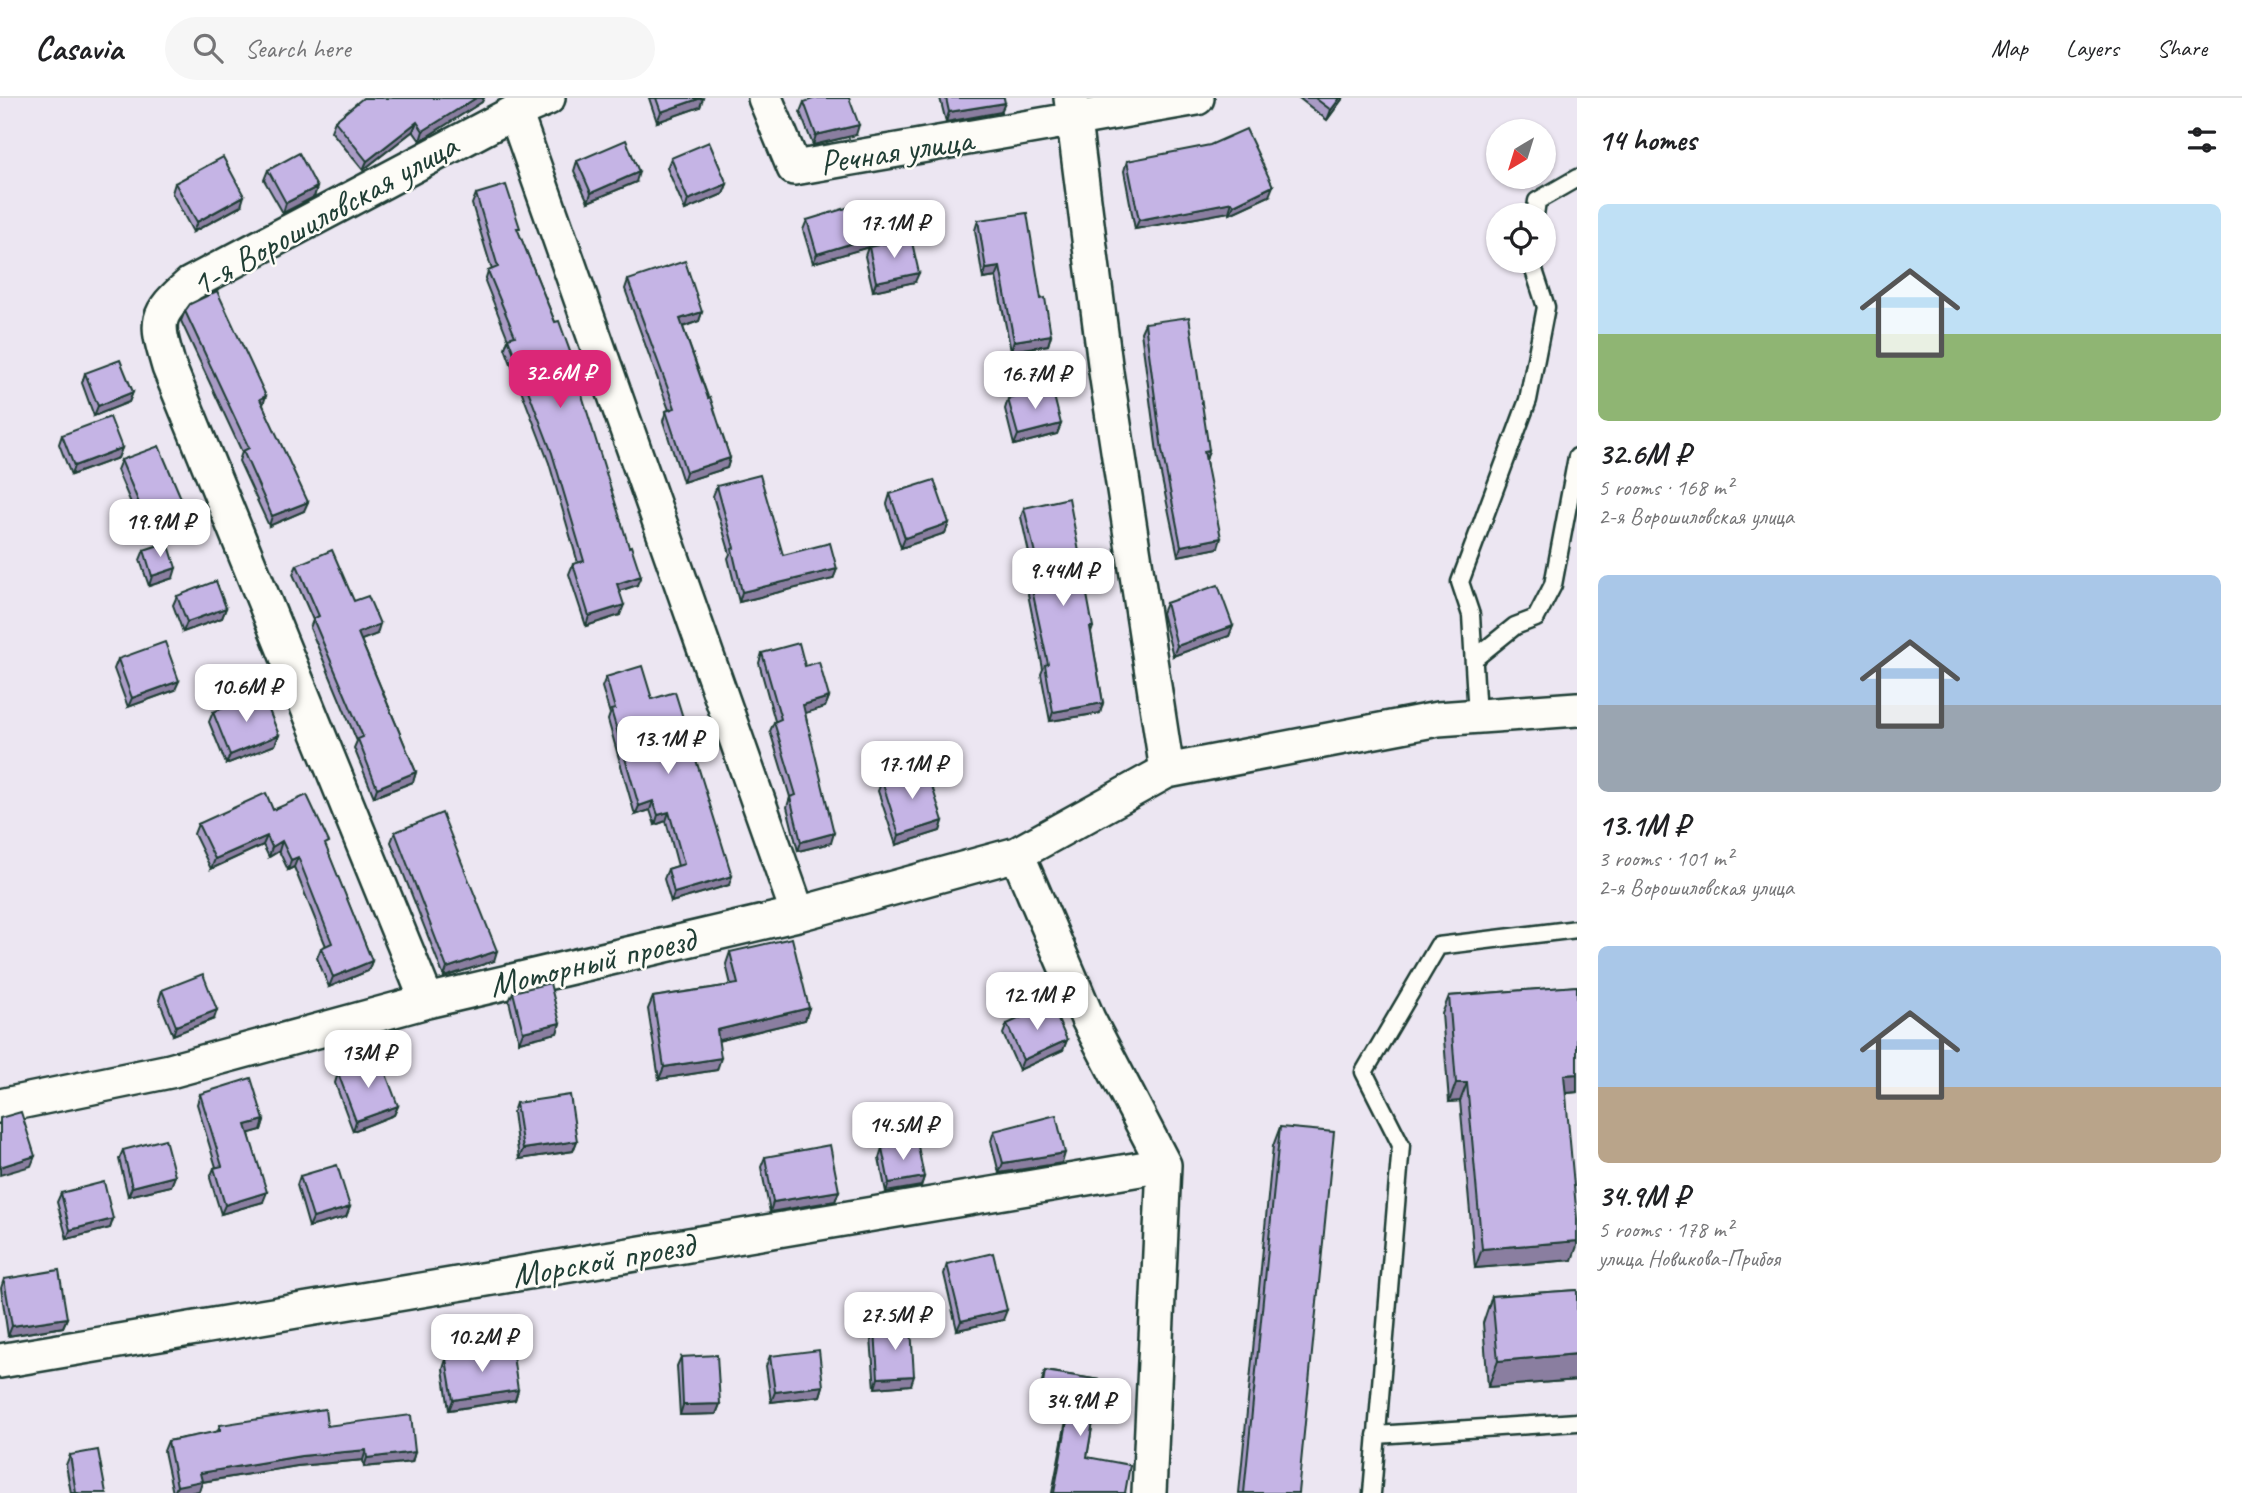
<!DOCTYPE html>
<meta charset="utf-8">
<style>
body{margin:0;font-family:Caveat,sans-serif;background:#f6f6f6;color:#202124;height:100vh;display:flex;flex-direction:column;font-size:26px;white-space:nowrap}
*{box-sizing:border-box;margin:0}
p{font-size:23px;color:#757577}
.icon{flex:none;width:38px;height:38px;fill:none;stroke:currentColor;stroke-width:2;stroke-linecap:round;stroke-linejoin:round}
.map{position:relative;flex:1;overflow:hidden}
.panel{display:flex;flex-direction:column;background:#fff;width:665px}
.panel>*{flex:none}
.needle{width:46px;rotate:218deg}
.buttons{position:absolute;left:1486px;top:21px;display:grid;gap:14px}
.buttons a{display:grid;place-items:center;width:70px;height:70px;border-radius:50%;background:#fff;box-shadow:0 2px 5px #0004;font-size:35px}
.price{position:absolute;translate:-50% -60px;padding:0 16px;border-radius:14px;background:#fff;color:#222;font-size:23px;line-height:46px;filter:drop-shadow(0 2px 4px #0008)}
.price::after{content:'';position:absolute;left:50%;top:42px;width:21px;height:16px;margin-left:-10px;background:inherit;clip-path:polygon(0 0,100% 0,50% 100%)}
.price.active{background:#db2777;color:#fff}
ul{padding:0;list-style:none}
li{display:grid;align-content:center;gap:14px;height:371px;padding:0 21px}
li span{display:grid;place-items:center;height:217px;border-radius:10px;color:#555}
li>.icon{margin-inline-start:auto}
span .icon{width:126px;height:126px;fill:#fffc;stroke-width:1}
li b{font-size:30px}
h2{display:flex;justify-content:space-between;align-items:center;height:84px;padding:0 21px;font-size:30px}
header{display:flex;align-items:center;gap:42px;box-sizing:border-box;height:98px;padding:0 35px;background:#fff;border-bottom:2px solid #e0e0e0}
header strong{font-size:33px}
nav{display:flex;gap:38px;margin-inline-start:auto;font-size:24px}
.search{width:490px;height:63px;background:#f6f6f6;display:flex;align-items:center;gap:18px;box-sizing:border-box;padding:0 24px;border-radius:38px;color:#757577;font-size:26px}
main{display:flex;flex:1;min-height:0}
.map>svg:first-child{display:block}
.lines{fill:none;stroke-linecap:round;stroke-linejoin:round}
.service-casing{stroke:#1f3d34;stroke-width:21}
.minor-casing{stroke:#1f3d34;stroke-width:38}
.service{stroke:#fdfcf7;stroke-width:16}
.minor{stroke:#fdfcf7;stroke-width:33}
.wall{fill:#a99bc5;stroke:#1f3d34;stroke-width:2}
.shaded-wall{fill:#8a7ea0;stroke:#1f3d34;stroke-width:2}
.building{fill:#c5b4e5;stroke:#1f3d34;stroke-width:2}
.labels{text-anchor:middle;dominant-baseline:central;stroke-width:5;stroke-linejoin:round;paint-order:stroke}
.street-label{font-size:35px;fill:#1f3d34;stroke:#fdfcf7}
</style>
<header>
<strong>Casavia</strong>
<div class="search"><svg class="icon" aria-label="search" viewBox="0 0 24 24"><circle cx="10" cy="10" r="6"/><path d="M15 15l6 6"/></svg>Search here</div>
<nav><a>Map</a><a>Layers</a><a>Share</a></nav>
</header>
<main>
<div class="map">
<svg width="1577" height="1395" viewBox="0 0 1577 1395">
<rect width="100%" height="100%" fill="#ece6f2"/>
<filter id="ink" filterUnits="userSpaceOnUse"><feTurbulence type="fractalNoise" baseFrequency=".0143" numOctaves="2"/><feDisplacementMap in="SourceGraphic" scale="14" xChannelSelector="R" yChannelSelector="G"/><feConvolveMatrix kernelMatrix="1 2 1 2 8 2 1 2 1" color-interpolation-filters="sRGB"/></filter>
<g filter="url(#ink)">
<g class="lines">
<defs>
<path id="service" d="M1535,117L1537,103L1577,80
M1474,561L1515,528L1536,520L1553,487L1577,359
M1477,618L1471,517L1460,484L1528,302L1546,209L1531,163
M1376,1337L1577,1324
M1372,1395L1401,1047L1364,974L1438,848L1577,831"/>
<path id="minor" d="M548,0L515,14L798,816
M765,0L794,70L1197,0
M1071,0L1106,274L1167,673
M1017,756L1088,921L1164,1067
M427,903L169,269C156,224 153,218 190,186L515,14
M0,1008L170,973L427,903L798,816L1017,756L1167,673L1438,621L1577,611
M0,1263L1164,1067
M1149,1395L1164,1067"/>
</defs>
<use href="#service" class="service-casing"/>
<use href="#minor" class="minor-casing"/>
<use href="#service" class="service"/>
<use href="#minor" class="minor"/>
</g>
<path class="wall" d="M649,0H703L700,9L657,24Z
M940,0H1004L1001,14L946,24Z
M1299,0H1343L1327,22Z
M482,4L420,43L413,33L363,72L331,33L335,23Z
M804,4L856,37L813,47L800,14Z
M671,60L727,86L723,96L685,112L667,70Z
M577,63L636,84L588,104L574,73Z
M1127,63L1269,98L1230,116L1229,114L1135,131L1124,73Z
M268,72L317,89L314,99L283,115L264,82Z
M175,85L241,108L193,134L172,95Z
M476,96L518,133L555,224L586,287L579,289L637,487L619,493L620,517L586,528L569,476L573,466L578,465L549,365L505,250L508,241L485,183L488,173L492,172L472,106Z
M807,122L873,148L915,184L873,193L865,158L868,149L813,165L803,132Z
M978,122L1041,201L1051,237L1048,247L1011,253L996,179L983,181L975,132Z
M628,182L702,214L699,223L683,229L730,360L727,370L683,384L663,323L666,313L669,312L625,191Z
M185,213L263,307L304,413L269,428L239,363L242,354L181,223Z
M1145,225L1209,352L1206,362L1218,450L1178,458L1158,362L1141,234Z
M85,275L133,294L129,304L94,318L82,285Z
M1008,301L1061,326L1057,336L1014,347L1005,311Z
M62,337L122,350L118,360L71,377L59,346Z
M121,362L185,429L147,443L117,372Z
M717,388L783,457L837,471L833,481L739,504L728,460L730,456L713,398Z
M890,396L949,425L945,435L901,450L887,406Z
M1024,410L1093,529L1091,535L1103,605L1100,615L1050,623L1041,576L1043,571L1028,496L1031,487L1036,486L1021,419Z
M144,452L173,480L149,488L140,462Z
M297,467L354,503L377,536L361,542L416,674L413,684L374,699L354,650L357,643L310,530L313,522L293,476Z
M177,498L226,510L222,520L183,534L173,507Z
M1166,505L1233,528L1229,538L1173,558L1162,515Z
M762,555L805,568L829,599L825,609L805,615L831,745L798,753L787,709L790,699L770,633L774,624L775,623L759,565Z
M118,561L175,592L128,609L114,571Z
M606,579L652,601L729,787L671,804L664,781L668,771L678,768L666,723L655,727L650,712L635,717L608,622L610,616L602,589Z
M213,614L279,637L275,647L226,666L209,624Z
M882,683L943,723L940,733L896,747L878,693Z
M273,712L326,750L372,863L368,873L329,889L317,860L321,850L326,848L294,769L288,772L279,753L269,759L263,747L211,771L194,736L198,726Z
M395,734L494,863L444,879L391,744Z
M730,854L809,910L805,922L718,943L717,972L659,981L648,911L653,899L731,887L726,866Z
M1577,888V994L1566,995L1572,1162L1475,1170L1460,1003L1449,1004L1442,916L1449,898Z
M162,892L214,921L173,937L159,902Z
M513,894L560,925L557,935L519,944L509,903Z
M1007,926L1067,942L1063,952L1019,972L1003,936Z
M338,975L398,1008L394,1017L353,1033L335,985Z
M200,996L264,1022L261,1032L249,1035L263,1104L221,1116L210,1080L214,1070L216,1069L197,1006Z
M516,1005L577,1043L573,1053L519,1061L513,1014Z
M1280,1029L1298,1395H1239L1273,1048Z
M994,1033L1062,1065L999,1075L991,1043Z
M882,1050L924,1079L921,1088L886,1094L879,1060Z
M123,1052L175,1078L171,1088L128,1098L119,1061Z
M765,1059L839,1093L835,1103L770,1114L761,1069Z
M300,1078L350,1109L346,1119L309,1129L297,1087Z
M61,1095L113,1121L110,1130L67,1141L57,1104Z
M947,1166L1003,1222L957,1232L944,1176Z
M4,1181L67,1220L63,1229L8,1238L1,1190Z
M1577,1192V1282L1488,1289L1483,1225L1492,1198Z
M875,1231L911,1287L875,1290L871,1241Z
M770,1258L823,1288L820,1298L771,1304L766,1268Z
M681,1259L720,1306L716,1316L680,1317L677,1268Z
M446,1261L518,1292L515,1302L449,1312L443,1271Z
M1045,1273L1100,1282L1087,1359L1125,1395H1052L1066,1323L1035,1318L1042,1283Z
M220,1327L327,1328L415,1354L412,1364L364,1369L363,1362L297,1368L202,1384L199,1393L189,1395H173L164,1353L168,1343L217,1334Z
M70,1357L106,1395H71L66,1367Z"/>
<path class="shaded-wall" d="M476,0H484L482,4L420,43L423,33Z
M701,0H703L700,9L657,24L661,14Z
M1340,0H1343L1327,22L1331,12Z
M1005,5L1001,14L946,24L949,14Z
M417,24L413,33L363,72L367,63Z
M859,27L856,37L813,47L816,37Z
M639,74L636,84L588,104L591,95Z
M727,86L723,96L685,112L688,102Z
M1273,88L1269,98L1230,116L1234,107Z
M317,89L314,99L283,115L286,105Z
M244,98L241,108L193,134L197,124Z
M1232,104L1229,114L1135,131L1139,122Z
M876,138L873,148L813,165L817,156Z
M1000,169L996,179L983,181L986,171Z
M919,175L915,184L873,193L876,184Z
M702,214L699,223L676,231L680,221Z
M1051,237L1048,247L1011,253L1014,243Z
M590,277L586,287L573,291L577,281Z
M133,294L129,304L94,318L98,308Z
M266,298L263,307L260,301Z
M1061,326L1057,336L1014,347L1018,337Z
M122,350L118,360L71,377L74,368Z
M1209,352L1206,362L1204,353Z
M730,360L727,370L683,384L686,374Z
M308,404L304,413L269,428L272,418Z
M189,419L185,429L147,443L151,434Z
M949,425L945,435L901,450L905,440Z
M1221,440L1218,450L1178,458L1181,448Z
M176,470L173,480L149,488L152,478Z
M837,471L833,481L739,504L742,494Z
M641,478L637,487L613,495L617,486Z
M624,507L620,517L586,528L589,518Z
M226,510L222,520L183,534L187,524Z
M380,526L377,536L354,545L358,535Z
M1233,528L1229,538L1173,558L1177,548Z
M179,583L175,592L128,609L132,600Z
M829,599L825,609L799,617L803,607Z
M1103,605L1100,615L1050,623L1053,614Z
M279,637L275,647L226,666L230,657Z
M416,674L413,684L374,699L377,690Z
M653,703L650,712L635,717L639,708Z
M669,714L666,723L655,727L658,717Z
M943,723L940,733L896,747L899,737Z
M834,735L831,745L798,753L801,744Z
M267,738L263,747L211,771L215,761Z
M282,743L279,753L269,759L272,749Z
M298,759L294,769L288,772L291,762Z
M732,778L729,787L671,804L674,795Z
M497,853L494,863L444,879L447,870Z
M372,863L368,873L329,889L333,879Z
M809,910L805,922L712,944L717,932Z
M217,912L214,921L173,937L176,928Z
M560,925L557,935L519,944L523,934Z
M1067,942L1063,952L1019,972L1023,962Z
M721,960L717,972L659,981L664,969Z
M1577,976V994L1557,996L1564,977Z
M1456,985H1467L1460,1003L1449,1004Z
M398,1008L394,1017L353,1033L356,1023Z
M264,1022L261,1032L243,1037L246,1027Z
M577,1043L573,1053L519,1061L523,1051Z
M1065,1055L1062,1065L999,1075L1003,1065Z
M35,1058L31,1068L0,1077V1069Z
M175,1078L171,1088L128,1098L132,1089Z
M924,1079L921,1088L886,1094L889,1085Z
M839,1093L835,1103L770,1114L773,1104Z
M267,1094L263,1104L221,1116L225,1107Z
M350,1109L346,1119L309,1129L313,1120Z
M113,1121L110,1130L67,1141L70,1132Z
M1577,1143V1148L1572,1162L1475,1170L1482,1151Z
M1007,1212L1003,1222L957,1232L961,1223Z
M67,1220L63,1229L8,1238L12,1228Z
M1577,1256V1282L1488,1289L1498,1263Z
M914,1278L911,1287L875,1290L878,1280Z
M823,1288L820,1298L771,1304L775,1294Z
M518,1292L515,1302L449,1312L453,1302Z
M720,1306L716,1316L680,1317L683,1307Z
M366,1352L363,1362L297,1368L202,1384L199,1393L189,1395H174L177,1388L200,1375L301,1358Z
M415,1354L412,1364L364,1369L367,1360Z"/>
<path class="building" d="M363,0H476L423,33L417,24L367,63L335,23Z
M656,0H701L661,14Z
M816,0H849L859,27L816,37L804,4Z
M946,0H1004L1005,5L949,14Z
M1315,0H1340L1331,12Z
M1246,31L1273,88L1234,107L1232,104L1139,122L1127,63L1210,47Z
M626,42L639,74L591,95L577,63Z
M709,44L727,86L688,102L671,60Z
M299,55L317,89L286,105L268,72Z
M223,59L244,98L197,124L175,85Z
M506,87L520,130H517L555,224L559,223L572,259L582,256L590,277L577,281L629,449L631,448L641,478L617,486L624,507L589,518L573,466L584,463L552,355L508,240L515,238L488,173L498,169L476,96Z
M866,104L876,138L817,156L807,122Z
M1027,115L1041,201L1045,200L1051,237L1014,243L1000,169L986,171L978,122Z
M911,140L919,175L876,184L869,149Z
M685,163L702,214L680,221L708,300L710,299L730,360L686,374L666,313L675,310L628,182Z
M217,193L266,298L260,301L308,404L272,418L243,353L249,350L185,213L190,206Z
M1189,219L1209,352L1204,353L1221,440L1181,448L1162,352L1145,225Z
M120,262L133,294L98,308L85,275Z
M1052,290L1061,326L1018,337L1008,301Z
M110,319L122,350L74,368L62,337Z
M159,348L189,419L151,434L121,362Z
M760,377L783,457L830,445L837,471L742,494L732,451L734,450L717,388Z
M934,382L949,425L905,440L890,396Z
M1069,400L1093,529H1090L1103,605L1053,614L1045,567L1048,566L1031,487L1042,484L1024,410Z
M168,444L176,470L152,478L144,452Z
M332,452L354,503L368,498L380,526L358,535L416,674L377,690L358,641L363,639L313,521L319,518L297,467Z
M216,483L226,510L187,524L177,498Z
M1218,487L1233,528L1177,548L1166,505Z
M165,544L179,583L132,600L118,561Z
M799,545L805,568L819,564L829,599L803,607L834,735L801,744L790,699L796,697L774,624L781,621L762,555Z
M642,568L652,601L675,594L732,778L674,795L668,771L684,766L669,714L658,717L653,703L639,708L611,612L615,611L606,579Z
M262,595L279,637L230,657L213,614Z
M926,669L943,723L899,737L882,683Z
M266,695L273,712L307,697L329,744L325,746L372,863L333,879L321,850L332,845L298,759L291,762L282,743L272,749L267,738L215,761L198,726Z
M442,715L497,853L447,870L395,734Z
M792,840L809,910L717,932L721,960L664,969L653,899L738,886L730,854Z
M203,876L217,912L176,928L162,892Z
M550,885L560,925L523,934L513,894Z
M1577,888V976L1564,977L1577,1121V1143L1482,1151L1467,985H1456L1449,898Z
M1051,906L1067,942L1023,962L1007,926Z
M380,960L398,1008L356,1023L338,975Z
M251,980L264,1022L246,1027L267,1094L225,1107L214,1070L222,1068L200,996Z
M570,997L577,1043L523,1051L516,1005Z
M21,1014L35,1058L0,1069V1020Z
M1056,1017L1065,1055L1003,1065L994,1033Z
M1280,1029L1334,1034L1298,1395H1244Z
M165,1041L175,1078L132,1089L123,1052Z
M917,1043L924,1079L889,1085L882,1050Z
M830,1047L839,1093L773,1104L765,1059Z
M337,1067L350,1109L313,1120L300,1078Z
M104,1084L113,1121L70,1132L61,1095Z
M993,1155L1007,1212L961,1223L947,1166Z
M59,1172L67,1220L12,1228L4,1181Z
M1577,1192V1256L1498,1263L1492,1198Z
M911,1229L914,1278L878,1280L875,1231Z
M512,1251L518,1292L453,1302L446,1261Z
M819,1252L823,1288L775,1294L770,1258Z
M717,1257L720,1306L683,1307L681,1259Z
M1045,1273L1100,1282L1087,1359L1130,1367L1125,1395H1054L1069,1313L1039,1308Z
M325,1311L327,1328L411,1317L415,1354L367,1360L366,1352L301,1358L200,1375L202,1383L177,1388L168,1343L220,1333V1327Z
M98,1352L106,1395H76L70,1357Z"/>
</g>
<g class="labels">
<g class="street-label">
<text transform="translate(896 53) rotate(-9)">Речная улица</text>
<text transform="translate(324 117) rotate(-29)">1-я Ворошиловская улица</text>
<text transform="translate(592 864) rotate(-13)">Моторный проезд</text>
<text transform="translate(603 1162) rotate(-10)">Морской проезд</text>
</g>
</g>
</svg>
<div class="buttons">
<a><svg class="needle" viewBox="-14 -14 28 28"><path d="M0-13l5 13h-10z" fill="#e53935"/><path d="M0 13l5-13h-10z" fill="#757577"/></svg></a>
<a><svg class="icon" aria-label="locate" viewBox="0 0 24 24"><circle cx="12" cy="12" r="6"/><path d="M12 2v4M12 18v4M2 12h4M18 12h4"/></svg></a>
</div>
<b class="price" style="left:894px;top:162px">17.1M ₽</b>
<b class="price active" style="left:560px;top:312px">32.6M ₽</b>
<b class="price" style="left:1035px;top:313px">16.7M ₽</b>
<b class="price" style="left:160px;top:461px">19.9M ₽</b>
<b class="price" style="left:1063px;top:510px">9.44M ₽</b>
<b class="price" style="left:246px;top:626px">10.6M ₽</b>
<b class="price" style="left:668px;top:678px">13.1M ₽</b>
<b class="price" style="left:912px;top:703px">17.1M ₽</b>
<b class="price" style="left:1037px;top:934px">12.1M ₽</b>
<b class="price" style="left:368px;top:992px">13M ₽</b>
<b class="price" style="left:903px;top:1064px">14.5M ₽</b>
<b class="price" style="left:895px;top:1254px">27.5M ₽</b>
<b class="price" style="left:482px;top:1276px">10.2M ₽</b>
<b class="price" style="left:1080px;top:1340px">34.9M ₽</b>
</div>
<section class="panel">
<h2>14 homes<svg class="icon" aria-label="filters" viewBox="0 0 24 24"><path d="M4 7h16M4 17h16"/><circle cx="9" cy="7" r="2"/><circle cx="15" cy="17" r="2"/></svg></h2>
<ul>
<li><span style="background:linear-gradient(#bfe0f5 60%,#8fb573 0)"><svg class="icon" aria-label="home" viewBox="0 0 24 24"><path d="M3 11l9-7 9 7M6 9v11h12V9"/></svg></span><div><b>32.6M ₽</b><p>5 rooms · 168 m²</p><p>2-я Ворошиловская улица</p></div></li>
<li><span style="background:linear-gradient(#a9c7e8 60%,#9aa5b1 0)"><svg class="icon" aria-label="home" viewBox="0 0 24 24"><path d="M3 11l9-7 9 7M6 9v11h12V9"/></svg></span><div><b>13.1M ₽</b><p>3 rooms · 101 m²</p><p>2-я Ворошиловская улица</p></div></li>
<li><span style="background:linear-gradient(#a9c7e8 65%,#b9a48a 0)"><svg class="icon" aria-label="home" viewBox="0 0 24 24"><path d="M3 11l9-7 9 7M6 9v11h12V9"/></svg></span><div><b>34.9M ₽</b><p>5 rooms · 178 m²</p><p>улица Новикова-Прибоя</p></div></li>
</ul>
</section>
</main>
